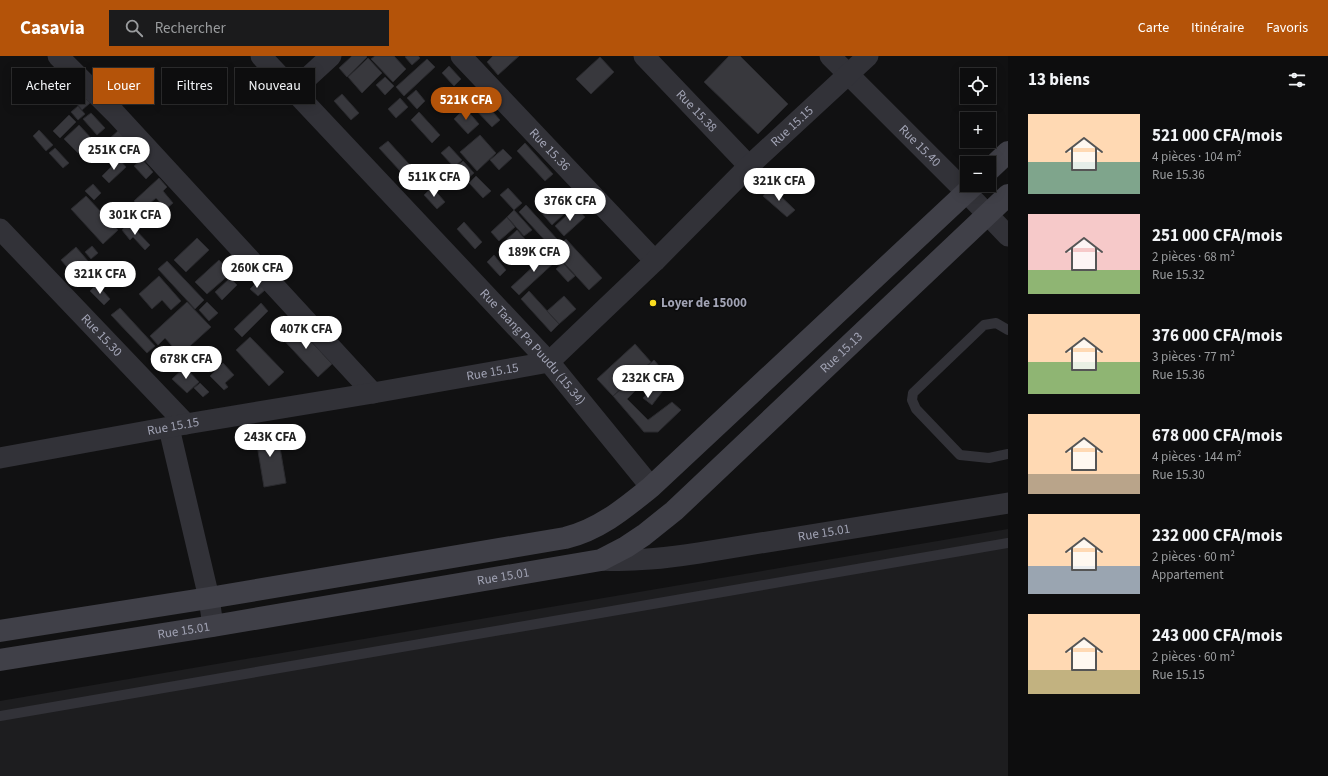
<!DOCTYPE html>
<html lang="fr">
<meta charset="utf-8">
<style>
body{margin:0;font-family:"Source Sans 3",sans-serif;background:#1b1b1c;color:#f1f3f6;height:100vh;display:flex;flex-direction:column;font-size:15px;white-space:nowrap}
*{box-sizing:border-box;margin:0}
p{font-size:13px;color:#9a9c9e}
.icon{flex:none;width:22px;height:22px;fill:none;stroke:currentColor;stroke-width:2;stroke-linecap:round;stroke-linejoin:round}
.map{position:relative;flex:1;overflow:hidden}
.side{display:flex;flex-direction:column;background:#0d0d0e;width:320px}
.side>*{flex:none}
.hud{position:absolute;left:12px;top:12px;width:380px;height:36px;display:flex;gap:8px}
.fabs{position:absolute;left:960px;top:12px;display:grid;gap:8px}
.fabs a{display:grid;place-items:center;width:36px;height:36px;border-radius:0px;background:#0d0d0e;box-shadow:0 2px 10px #0003,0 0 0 1px #2d2d2e;font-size:20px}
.price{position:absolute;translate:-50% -34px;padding:0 9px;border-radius:14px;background:#fff;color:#222;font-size:13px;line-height:26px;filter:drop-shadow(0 1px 2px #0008)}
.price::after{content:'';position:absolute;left:50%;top:24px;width:12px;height:9px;margin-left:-6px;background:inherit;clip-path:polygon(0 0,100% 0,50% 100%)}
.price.on{background:#b45309;color:#fff}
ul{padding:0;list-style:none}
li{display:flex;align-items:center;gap:12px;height:100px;padding:0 20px}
li span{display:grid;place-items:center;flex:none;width:112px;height:80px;border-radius:0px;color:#555}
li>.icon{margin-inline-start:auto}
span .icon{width:48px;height:48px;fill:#fffc;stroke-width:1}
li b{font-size:17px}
h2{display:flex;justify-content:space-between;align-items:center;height:48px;padding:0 20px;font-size:17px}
.pill{padding:0 14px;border-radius:0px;background:#0d0d0e;box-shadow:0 2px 10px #0003,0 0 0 1px #2d2d2e;font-size:14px;line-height:36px}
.pill.on{background:#b45309;color:#fff}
header{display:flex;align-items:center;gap:24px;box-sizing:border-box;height:56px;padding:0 20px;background:#b45309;color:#fff}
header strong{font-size:19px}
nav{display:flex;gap:22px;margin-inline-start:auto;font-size:14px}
.search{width:280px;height:36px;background:#1b1b1c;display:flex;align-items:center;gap:10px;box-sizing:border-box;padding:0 14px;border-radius:0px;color:#9a9c9e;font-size:15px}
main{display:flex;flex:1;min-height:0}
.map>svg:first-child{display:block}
.built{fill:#1d1d1f}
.building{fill:#38383d;stroke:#2b2b2f}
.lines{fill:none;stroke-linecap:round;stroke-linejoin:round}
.service{stroke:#323238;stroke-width:10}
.minor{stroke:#323238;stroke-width:21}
.secondary{stroke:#404048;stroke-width:22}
.poi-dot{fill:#fbdd20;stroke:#0c0c0d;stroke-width:1.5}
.labels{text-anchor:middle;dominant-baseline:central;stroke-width:3;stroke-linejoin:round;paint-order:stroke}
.street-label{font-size:13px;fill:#a1a3b4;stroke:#0c0c0d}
.poi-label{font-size:13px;font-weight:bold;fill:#a1a3b4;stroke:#0c0c0d;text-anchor:start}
</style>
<header>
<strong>Casavia</strong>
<div class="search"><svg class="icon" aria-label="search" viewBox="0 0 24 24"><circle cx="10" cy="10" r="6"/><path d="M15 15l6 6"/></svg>Rechercher</div>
<nav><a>Carte</a><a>Itinéraire</a><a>Favoris</a></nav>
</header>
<main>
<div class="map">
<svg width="1008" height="720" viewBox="0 0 1008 720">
<rect width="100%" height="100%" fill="#111112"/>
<path class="built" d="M1008,473V720H0V645Z"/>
<path class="building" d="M352,0H366L367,1L347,21L339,12Z
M375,0H394L406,13L393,26L371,3Z
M407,0H418L420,2L412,9L405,1Z
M493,0H519L498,19L487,6Z
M729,0H740L788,48L758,78L704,26Z
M600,1L614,16L591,38L576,23Z
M368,2L382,17L362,37L348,21Z
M427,3L435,11L404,40L396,31Z
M449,10L461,23L454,30L442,17Z
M385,21L394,30L385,39L376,29Z
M77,34L90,47L82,54L70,40Z
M416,34L425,45L417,53L407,42Z
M342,38L359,57L351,64L334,45Z
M479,40L500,64L492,71L470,48Z
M400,42L408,51L396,62L388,53Z
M78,50L85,58L78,64L71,56Z
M465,52L479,68L468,78L454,63Z
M419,56L440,79L432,87L411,64Z
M91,57L105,72L97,79L83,63Z
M69,59L76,66L60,82L53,75Z
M79,69L92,83L78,97L64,83Z
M120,73L134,88L121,101L107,85Z
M39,74L53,89L46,95L33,80Z
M480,79L496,97L477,115L460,96Z
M388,85L409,108L401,116L379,92Z
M525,87L553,118L545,125L517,95Z
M449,90L462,104L454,111L441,97Z
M55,92L69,107L63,112L49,97Z
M503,93L512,102L499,114L490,104Z
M119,103L126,111L109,127L102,120Z
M142,103L153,116L146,123L134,110Z
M463,105L474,117L466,124L455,112Z
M476,120L491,135L483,142L469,127Z
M159,122L167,131L163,135L173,147L166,153L156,142L142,154L134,145Z
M93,128L101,137L94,144L85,135Z
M432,131L445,146L437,153L424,139Z
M771,131L795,154L787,161L763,140Z
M508,132L522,147L514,154L500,139Z
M86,140L118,174L103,188L71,153Z
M553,144L565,157L552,169L540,155Z
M526,149L557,183L550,190L519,156Z
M576,151L585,161L564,180L555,170Z
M514,154L532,174L524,180L507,161Z
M507,161L515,171L499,185L491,176Z
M464,166L482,186L475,193L457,173Z
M129,167L150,189L145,194L133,181L130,184L122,174Z
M517,174L525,183L511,196L503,187Z
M197,182L209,194L186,216L174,204Z
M566,183L602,222L589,234L553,195Z
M92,190L98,197L91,203L85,196Z
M76,191L88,205L73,218L61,204Z
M550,195L557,204L519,239L511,231Z
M494,199L506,214L500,220L487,206Z
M219,204L231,217L207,238L195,226Z
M167,205L204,244L195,253L158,213Z
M563,207L575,220L568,226L556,213Z
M159,220L181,245L171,254L162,244L152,253L139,238Z
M230,222L237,229L222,244L215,236Z
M257,226L265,234L258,240L250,233Z
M97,228L110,243L104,249L90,235Z
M529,235L559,268L551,276L521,243Z
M564,240L576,253L559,268L547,255Z
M187,246L211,271L180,299L165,282L158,289L150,280Z
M207,246L218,257L209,265L199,254Z
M261,247L268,255L242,281L234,273Z
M120,252L155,290L147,297L111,259Z
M293,266L332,308L318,321L279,279Z
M250,281L284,316L269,330L236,294Z
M635,288L651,306L613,340L597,323Z
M654,304L671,324L652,349L643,342L660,323L653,317L627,343L648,364L672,346L681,354L658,376H644L613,340Z
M223,307L234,319L225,327L228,331L224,334L210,320Z
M185,311L199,326L187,337L172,323Z
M200,327L209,336L203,341L194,332Z
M277,374L286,427L264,431L255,377Z"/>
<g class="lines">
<path class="service" d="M1008,274L996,267L984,269L913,337L912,344L916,353L960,399L989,402L1008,398
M0,660L1008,487"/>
<g class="minor">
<path d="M58,0L115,57L373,337"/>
<path id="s1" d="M261,0L549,306L651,431"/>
<path id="s2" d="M461,0L655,205"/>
<path id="s3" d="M644,0L749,110"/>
<path id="s4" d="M830,0L966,136L1008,180"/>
<path d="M294,34L331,0"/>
<path id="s5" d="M0,173L186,368"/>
<path d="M169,372L209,542L213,570"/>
<path id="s6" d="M0,402L186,368L373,337L549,306L655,205L749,110L868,0"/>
<path id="s7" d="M601,504C634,506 666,502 699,497L1008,447"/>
</g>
<g class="secondary">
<path d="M989,114L1008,96"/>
<path d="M0,575L209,542L565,482C599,474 625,452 651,431L974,129"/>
<path id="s8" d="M0,604L213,570L601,504L626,491L644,479L674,455L1008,139"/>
</g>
</g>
<circle class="poi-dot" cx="653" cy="247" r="4"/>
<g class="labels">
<g class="street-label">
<text stroke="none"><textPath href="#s3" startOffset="76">Rue 15.38</textPath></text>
<text stroke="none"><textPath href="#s6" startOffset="896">Rue 15.15</textPath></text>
<text stroke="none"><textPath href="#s4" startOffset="127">Rue 15.40</textPath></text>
<text stroke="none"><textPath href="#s2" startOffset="129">Rue 15.36</textPath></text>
<text stroke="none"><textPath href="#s5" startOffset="147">Rue 15.30</textPath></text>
<text stroke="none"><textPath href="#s1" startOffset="398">Rue Taang Pa Puudu (15.34)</textPath></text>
<text stroke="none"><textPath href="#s8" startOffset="928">Rue 15.13</textPath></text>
<text stroke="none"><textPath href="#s6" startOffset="500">Rue 15.15</textPath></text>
<text stroke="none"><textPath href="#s6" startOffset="176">Rue 15.15</textPath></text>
<text stroke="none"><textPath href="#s7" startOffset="225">Rue 15.01</textPath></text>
<text stroke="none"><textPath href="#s8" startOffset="510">Rue 15.01</textPath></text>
<text stroke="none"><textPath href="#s8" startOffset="186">Rue 15.01</textPath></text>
</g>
<g class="poi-label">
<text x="661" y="247">Loyer de 15000</text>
</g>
</g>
</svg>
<div class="fabs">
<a><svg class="icon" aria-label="locate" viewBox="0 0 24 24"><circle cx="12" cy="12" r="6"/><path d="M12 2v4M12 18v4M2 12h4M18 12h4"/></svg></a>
<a>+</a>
<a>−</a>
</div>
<b class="price on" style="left:466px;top:65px">521K CFA</b>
<b class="price" style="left:114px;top:115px">251K CFA</b>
<b class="price" style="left:434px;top:142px">511K CFA</b>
<b class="price" style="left:779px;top:146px">321K CFA</b>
<b class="price" style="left:570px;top:166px">376K CFA</b>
<b class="price" style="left:135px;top:180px">301K CFA</b>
<b class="price" style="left:534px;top:217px">189K CFA</b>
<b class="price" style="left:257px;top:233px">260K CFA</b>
<b class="price" style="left:100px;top:239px">321K CFA</b>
<b class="price" style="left:306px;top:294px">407K CFA</b>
<b class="price" style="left:186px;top:324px">678K CFA</b>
<b class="price" style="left:648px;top:343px">232K CFA</b>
<b class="price" style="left:270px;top:402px">243K CFA</b>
<div class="hud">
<a class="pill">Acheter</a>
<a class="pill on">Louer</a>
<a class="pill">Filtres</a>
<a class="pill">Nouveau</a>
</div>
</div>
<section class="side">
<h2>13 biens<svg class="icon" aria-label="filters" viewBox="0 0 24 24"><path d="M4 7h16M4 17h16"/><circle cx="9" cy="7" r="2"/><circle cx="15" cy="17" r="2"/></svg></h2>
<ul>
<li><span style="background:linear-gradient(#ffd9b3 60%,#7fa58c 0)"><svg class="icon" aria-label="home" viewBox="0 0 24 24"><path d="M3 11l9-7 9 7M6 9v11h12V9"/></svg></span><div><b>521 000 CFA/mois</b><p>4 pièces · 104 m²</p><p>Rue 15.36</p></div></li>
<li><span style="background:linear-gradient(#f6c9c9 70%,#8fb573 0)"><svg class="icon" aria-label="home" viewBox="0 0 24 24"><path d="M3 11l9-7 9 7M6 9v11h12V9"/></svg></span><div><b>251 000 CFA/mois</b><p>2 pièces · 68 m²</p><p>Rue 15.32</p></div></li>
<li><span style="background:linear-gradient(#ffd9b3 60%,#8fb573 0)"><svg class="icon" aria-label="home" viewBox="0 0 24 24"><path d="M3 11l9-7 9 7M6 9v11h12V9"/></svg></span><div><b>376 000 CFA/mois</b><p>3 pièces · 77 m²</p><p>Rue 15.36</p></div></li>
<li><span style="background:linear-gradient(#ffd9b3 75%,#b9a48a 0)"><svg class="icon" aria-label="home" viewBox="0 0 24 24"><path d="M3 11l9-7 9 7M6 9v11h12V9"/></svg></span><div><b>678 000 CFA/mois</b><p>4 pièces · 144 m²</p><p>Rue 15.30</p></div></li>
<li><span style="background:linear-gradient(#ffd9b3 65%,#9aa5b1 0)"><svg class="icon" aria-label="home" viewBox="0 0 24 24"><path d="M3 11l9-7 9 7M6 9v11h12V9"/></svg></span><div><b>232 000 CFA/mois</b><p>2 pièces · 60 m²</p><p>Appartement</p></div></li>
<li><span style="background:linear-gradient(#ffd9b3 70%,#c2b280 0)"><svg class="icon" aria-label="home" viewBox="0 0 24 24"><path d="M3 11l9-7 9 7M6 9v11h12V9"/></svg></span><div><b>243 000 CFA/mois</b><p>2 pièces · 60 m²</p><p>Rue 15.15</p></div></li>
</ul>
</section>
</main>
